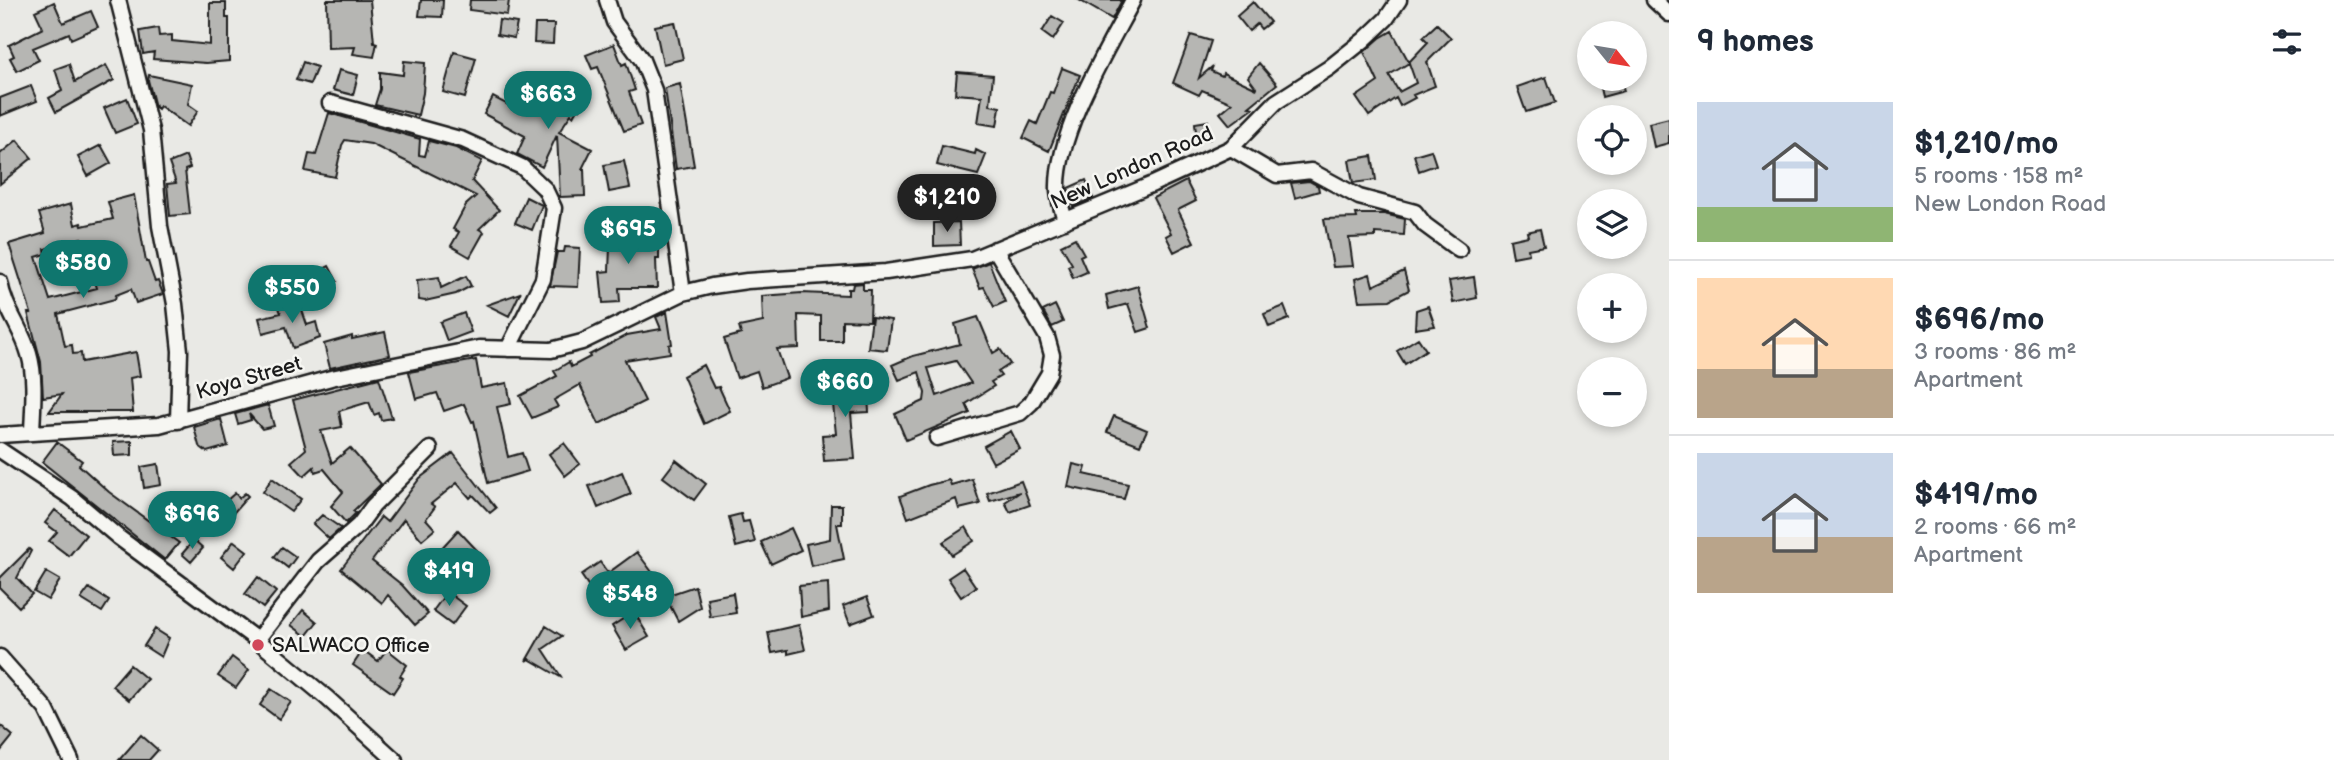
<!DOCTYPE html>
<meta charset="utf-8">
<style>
body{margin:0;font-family:"Balsamiq Sans",sans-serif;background:#f6f6f7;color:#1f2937;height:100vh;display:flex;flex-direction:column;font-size:26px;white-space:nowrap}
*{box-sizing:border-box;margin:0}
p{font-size:23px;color:#747a83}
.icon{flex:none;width:38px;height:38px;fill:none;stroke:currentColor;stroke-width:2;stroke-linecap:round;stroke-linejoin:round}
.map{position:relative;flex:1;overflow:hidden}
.panel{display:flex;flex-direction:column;background:#fff;width:665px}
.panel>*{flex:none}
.needle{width:46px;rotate:120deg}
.tools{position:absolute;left:1577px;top:21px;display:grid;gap:14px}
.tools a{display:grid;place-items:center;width:70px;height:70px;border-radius:50%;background:#fff;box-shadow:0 4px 10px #0003;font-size:35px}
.price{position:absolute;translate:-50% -60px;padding:0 16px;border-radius:24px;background:#0f766e;color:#fff;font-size:23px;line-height:46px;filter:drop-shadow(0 2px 4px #0008)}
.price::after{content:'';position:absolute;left:50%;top:42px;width:21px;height:16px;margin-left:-10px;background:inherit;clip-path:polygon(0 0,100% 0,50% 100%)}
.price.active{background:#222;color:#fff}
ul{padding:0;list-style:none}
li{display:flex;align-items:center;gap:21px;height:175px;padding:0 28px}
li+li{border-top:2px solid #e0e1e3}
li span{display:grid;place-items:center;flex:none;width:196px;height:140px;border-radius:0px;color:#555}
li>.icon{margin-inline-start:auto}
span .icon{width:84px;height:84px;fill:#fffc;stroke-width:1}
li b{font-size:30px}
h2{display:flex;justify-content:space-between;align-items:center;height:84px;padding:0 28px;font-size:30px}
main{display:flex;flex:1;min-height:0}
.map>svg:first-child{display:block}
.building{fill:#b6b6b3;stroke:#1c1c1c;stroke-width:2;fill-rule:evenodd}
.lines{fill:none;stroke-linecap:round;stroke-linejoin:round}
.minor-casing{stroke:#1c1c1c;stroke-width:19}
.minor{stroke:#f6f6f2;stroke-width:14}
.poi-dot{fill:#d1495b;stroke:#f6f6f2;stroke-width:2.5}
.labels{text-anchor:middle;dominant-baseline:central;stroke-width:5;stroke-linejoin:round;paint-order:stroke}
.street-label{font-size:21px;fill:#1c1c1c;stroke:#f6f6f2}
.poi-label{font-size:21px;fill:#1c1c1c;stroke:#f6f6f2;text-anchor:start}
</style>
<main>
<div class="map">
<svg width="1669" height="760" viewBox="0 0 1669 760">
<rect width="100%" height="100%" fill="#e9e9e5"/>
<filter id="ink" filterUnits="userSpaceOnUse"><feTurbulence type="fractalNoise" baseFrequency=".0143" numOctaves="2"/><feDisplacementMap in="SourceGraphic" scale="14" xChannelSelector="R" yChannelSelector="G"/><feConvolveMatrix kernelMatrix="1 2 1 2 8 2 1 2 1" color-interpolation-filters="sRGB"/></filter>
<g filter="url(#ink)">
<path class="building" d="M327,0H370L374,42L377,43L374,57L353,54L355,47L328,48Z
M421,0H443L442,17L419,16Z
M470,0H509L507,15L469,10Z
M1079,0H1122L1112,19Z
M54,2L63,23L91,11L98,27L71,39L69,33L33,48L39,60L17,71L10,58L14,56L9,45L43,28L35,11Z
M1253,2L1270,22L1261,29L1257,24L1249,31L1237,16Z
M210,3H226V18H229V61L206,63L153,59L154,52L143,54L140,31L158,28L159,36L172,35V41L210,45Z
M1052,16L1064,23L1053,40L1042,32Z
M499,20L517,23L514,38L497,35Z
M675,22L683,59L663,64L655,26Z
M535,24H554L553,44L534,43Z
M1437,24L1451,38L1427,62L1435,86L1413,95L1415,98L1400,106L1396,98L1369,116L1356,97L1378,82L1364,52L1380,38L1392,31L1409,62L1428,42L1423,37ZM1409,63L1416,83L1399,92L1389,75Z
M1191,35L1211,41L1199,78L1213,66L1211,71L1222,76L1223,73L1257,89L1248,77L1259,63L1277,84L1249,107L1253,108L1230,125L1220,113L1232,103L1202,90L1199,95L1173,83Z
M614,44L622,65L626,63L635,90L629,92L641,125L624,131L598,67L592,69L586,55Z
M454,52L476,58L465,98L443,92Z
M404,61L425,63L423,93L418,115L375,105L380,89V72L403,75Z
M303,62L317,67L310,84L296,80Z
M69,64L75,82L106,65L114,80L56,112L49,98L62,91L55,69Z
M1062,68L1080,75L1049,151L1023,138L1031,121L1037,124L1050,92L1053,93Z
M339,70L358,75L353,95L333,90Z
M957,72L993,75L990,105L1000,107L997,126L978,123L982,96L955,94Z
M149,75L192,84L188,104L198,111L188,126L160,106L158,109L155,107L148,80Z
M562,77L589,93L580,109L578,107L573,116L571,114L559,132L592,149L582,169H584L585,196L560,197L557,135L542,167L517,154L525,136L484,114L493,97L510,106L520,87L547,102Z
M1546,77L1555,103L1526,112L1517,87Z
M1598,79H1621L1624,91L1602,97Z
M680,84L694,166L676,169L665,88Z
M31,86L37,101L0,116V98Z
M127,98L137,124L115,133L104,108Z
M329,113L420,139L419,155L425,156L429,141L456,148L482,161L472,181L499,210L479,229L484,232L470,257L451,246L459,232L453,229L466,205L476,196L371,144L345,140L342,145L335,177L305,171L309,154L316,155Z
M1669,118V143L1654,147L1649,123Z
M1208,121L1210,139L1197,141L1195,123Z
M17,140L32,158L0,184V154Z
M101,145L111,163L88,176L78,157Z
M942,146L975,154L976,150L986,155L978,175L937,165Z
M1431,150L1436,165L1419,171L1414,155Z
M186,156L190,168L185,170L190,214L170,216L167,184L176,183L169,163Z
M1372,156L1376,180L1353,183L1349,160Z
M624,161L630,188L609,192L604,165Z
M1086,180L1093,198L1073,207L1068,188Z
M1186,181L1196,201L1178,210L1194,242L1174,252L1166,236L1171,233L1153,198Z
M1309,181L1318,186L1319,191L1295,198L1291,183Z
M930,185L941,187L938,216L926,215Z
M134,195L146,262H148L155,282L158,281L163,294L136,303L131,289L116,295L115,299L58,314L65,346L72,345L73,354L81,353L82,362L136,352L140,376L130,378L133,412H49L62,394L43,397L41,362L28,313H31L9,244L45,233L39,213L71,204L75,225L81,223L82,226L113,219L108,202ZM81,238L97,288L50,300L36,257L46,254L45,249Z
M526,197L542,205L532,230L515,223Z
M1356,214H1384L1405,219L1404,235L1375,233V237L1349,238L1353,266L1333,267L1324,219L1357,218Z
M959,222L960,245L934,246V223Z
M634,226L636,247H659V259H656L657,288H619L620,302L603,303L600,272L609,271L610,247H614L612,229Z
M1540,229L1544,246L1528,249L1529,254L1513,257L1510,240L1528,236L1527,232Z
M1075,238L1084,254L1080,256L1087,272L1073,278L1068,266L1072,264L1061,245Z
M565,247L580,248L578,287L550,286L557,252H564Z
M989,262L1005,302L994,307L984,287L980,288L972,269Z
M329,266L337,281L306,298L298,282Z
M1404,271L1409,290L1390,300L1359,301L1355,279L1370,274L1373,286Z
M466,276L471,286L456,294L425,301L419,300L417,280L439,277L441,288Z
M1474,277L1477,298L1453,303L1449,281Z
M863,283V290H871L870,321L842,320V341H821V316L798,315L799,348L777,349L787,378L762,387L757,371L737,378L724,339L741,334L739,327L763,322L762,296L802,293L848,295V289H852L853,284Z
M1138,286L1150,328L1138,332L1128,304L1109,309L1106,295Z
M520,293L509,316L487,305Z
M299,301L307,325L316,322L320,338L293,348L286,327L263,333L259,318L281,313L279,308Z
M1055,305L1063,322L1052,327L1043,311Z
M1284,306L1289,319L1269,327L1264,314Z
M1428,306L1435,326L1415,329L1416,310Z
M667,312L672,344L669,345L670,353L625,360L645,401L599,424L580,385L554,400L558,407L532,418L520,396L557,376L554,371L569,362L571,367L590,357L589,355L627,335L661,329L656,317Z
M464,313L471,332L447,341L440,322Z
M872,317L891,320L887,350L868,348Z
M978,317L993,353L1000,349L1010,364L998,372L1001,376L991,382L994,386L966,404L970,413L906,440L895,414L924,401L925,393L919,372L899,380L892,365L913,356L960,344L955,324ZM956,361L971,383L937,396L928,368Z
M385,332L390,355L330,368L324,344L352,336V339Z
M1418,338L1426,350L1405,364L1397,351Z
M476,360L481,388L507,383L511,404L497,407L508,457L522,453L528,471L488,483L474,421L472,422L464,404L444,411L437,393L416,399L409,372Z
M703,365L714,388L719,387L730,411L704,424L683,376Z
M379,378L392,418L381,420L379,413L374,415L369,402L339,411L342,427L321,431L332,463L350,448L381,484L353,511L356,513L346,523L331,506L343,492L324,469L315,472L314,467L304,476L291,462L306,449L293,400Z
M867,381L869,412L851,413L855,459L824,461L822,435L836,434L831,384Z
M268,405L274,426L262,429L249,414L251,420L238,424L235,414Z
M1114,416L1147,430L1140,445L1107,432Z
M221,419L228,446L207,452L199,446L194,427Z
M1011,431L1020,449L993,463L984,446Z
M132,441V455L114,456L113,442Z
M57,442L82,461L79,465L109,492L179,543L165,560L42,462Z
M564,443L580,464L565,476L549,454Z
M453,453L496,508L490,513L473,495L470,498L457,483L431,504L435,507L426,519L435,529L422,540L404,519L372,561L402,585L428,614L415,625L388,595L382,603L341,569L381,517L387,522L420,478Z
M676,460L706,484L694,500L663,477Z
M158,464L161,485L144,488L141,467Z
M1073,464L1086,467L1084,474L1128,484L1124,499L1068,487Z
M622,472L631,494L598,508L589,486Z
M272,478L301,499L291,512L263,492Z
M972,479L980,504L959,509L956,499L908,518L900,496L929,485L949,480L951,485Z
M1021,481L1030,505L1010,512L1005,502L1020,492L990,501L987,493Z
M235,493L239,498L245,493L248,496L222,526L215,515L228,506L225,502Z
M831,505H842V524H837L844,559L811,566L806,544L830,539Z
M55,510L86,535L69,556L49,541L57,532L45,523Z
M741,514L743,522L749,521L755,542L736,547L729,517Z
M322,515L341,528L329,539L313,524Z
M966,527L974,541L952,555L943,542Z
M791,528L801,550L771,564L761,542Z
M458,530L487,561L474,571L459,553L438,575L427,564Z
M194,540L203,548L191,562L182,554Z
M234,541L247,551L234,568L221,557Z
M282,547L296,557L288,568L274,557Z
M29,549L31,551L17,578L32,594L19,607L0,588V578Z
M637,552L652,572L603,607L581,575L600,562L608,573Z
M963,568L976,587L961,597L948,578Z
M46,572L60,580L48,600L34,592Z
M258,577L276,592L263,608L245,594Z
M828,583L829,611L801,617L799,586Z
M695,586L700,607L678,621L665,596Z
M89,588L109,601L102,612L81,599Z
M447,592L466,606L452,625L433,611Z
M733,593L736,613L710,617L707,598Z
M867,597L874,615L850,624L843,606Z
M303,610L317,622L306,636L291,625Z
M634,612L649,637L626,650L612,626Z
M799,625L805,650L788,654V650L772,653L768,632Z
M546,626L562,636L543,649L562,678L529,659L526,661Z
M155,629L169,638L161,657L144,646Z
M387,649L407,665L400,676L403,678L393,693L353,665L363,650L378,661Z
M232,657L249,670L236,688L218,676Z
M130,665L147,679L129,700L112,686Z
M271,689L291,702L279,719L260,705Z
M0,725L13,736L0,752Z
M141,735L158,750L149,760H119Z"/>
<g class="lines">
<defs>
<path id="minor" d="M118,0L151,130L160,226L175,304L180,351L178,421
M607,0L614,22L642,60L654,90L683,293
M1654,0L1669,14
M330,103L463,140L522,167L545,189L554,208L543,279L508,349
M1231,148L1277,175L1311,171L1359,197L1415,212L1425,225L1459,250
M1065,221C1063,211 1058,200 1058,190C1056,133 1107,50 1133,0
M0,282C4,308 22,329 29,354C36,378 33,406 32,431
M0,435L159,425L331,378L444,355L479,348L551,350L582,342L683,293L712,286L747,281L886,272L972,259L1153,184L1231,148L1276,102L1329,68L1364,40L1386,19L1399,0
M937,438L1020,413L1031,403L1049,373L1052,355L1047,337L995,249
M0,450L72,498L118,537L257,640L327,698L395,760
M257,640L318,561L359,525L373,506L430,449
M0,657L46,709L71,760"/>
</defs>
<use href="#minor" class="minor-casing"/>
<use href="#minor" class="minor"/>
</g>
</g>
<circle class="poi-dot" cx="258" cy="645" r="7"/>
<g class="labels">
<g class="street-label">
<text transform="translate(1132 168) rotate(-24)">New London Road</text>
<text transform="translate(249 378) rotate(-16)">Koya Street</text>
</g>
<g class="poi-label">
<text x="272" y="645">SALWACO Office</text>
</g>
</g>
</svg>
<div class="tools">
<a><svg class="needle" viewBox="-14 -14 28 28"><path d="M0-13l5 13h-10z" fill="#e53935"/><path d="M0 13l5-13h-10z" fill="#747a83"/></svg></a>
<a><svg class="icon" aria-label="locate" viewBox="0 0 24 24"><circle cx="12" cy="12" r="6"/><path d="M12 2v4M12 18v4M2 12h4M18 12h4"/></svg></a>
<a><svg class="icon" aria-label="layers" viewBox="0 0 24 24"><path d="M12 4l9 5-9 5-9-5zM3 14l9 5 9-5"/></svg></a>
<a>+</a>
<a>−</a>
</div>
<b class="price" style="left:548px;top:131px">$663</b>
<b class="price active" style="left:947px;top:234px">$1,210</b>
<b class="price" style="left:628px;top:266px">$695</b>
<b class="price" style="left:83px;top:300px">$580</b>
<b class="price" style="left:292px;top:325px">$550</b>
<b class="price" style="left:845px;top:419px">$660</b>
<b class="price" style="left:192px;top:551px">$696</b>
<b class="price" style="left:449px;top:608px">$419</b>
<b class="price" style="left:630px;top:631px">$548</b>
</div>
<section class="panel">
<h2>9 homes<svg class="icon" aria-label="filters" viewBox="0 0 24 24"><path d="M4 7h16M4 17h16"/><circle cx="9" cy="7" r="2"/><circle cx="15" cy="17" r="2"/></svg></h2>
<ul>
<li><span style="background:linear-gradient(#c9d6e8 75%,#8fb573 0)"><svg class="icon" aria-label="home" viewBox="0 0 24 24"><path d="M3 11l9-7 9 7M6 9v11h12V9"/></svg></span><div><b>$1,210/mo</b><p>5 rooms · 158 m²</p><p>New London Road</p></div></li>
<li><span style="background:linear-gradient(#ffd9b3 65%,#b9a48a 0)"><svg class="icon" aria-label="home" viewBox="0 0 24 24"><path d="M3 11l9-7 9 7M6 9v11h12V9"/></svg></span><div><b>$696/mo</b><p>3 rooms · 86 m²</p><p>Apartment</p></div></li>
<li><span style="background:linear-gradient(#c9d6e8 60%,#b9a48a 0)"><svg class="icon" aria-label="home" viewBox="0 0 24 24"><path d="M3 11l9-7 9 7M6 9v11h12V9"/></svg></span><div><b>$419/mo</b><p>2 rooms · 66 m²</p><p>Apartment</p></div></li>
</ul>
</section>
</main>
